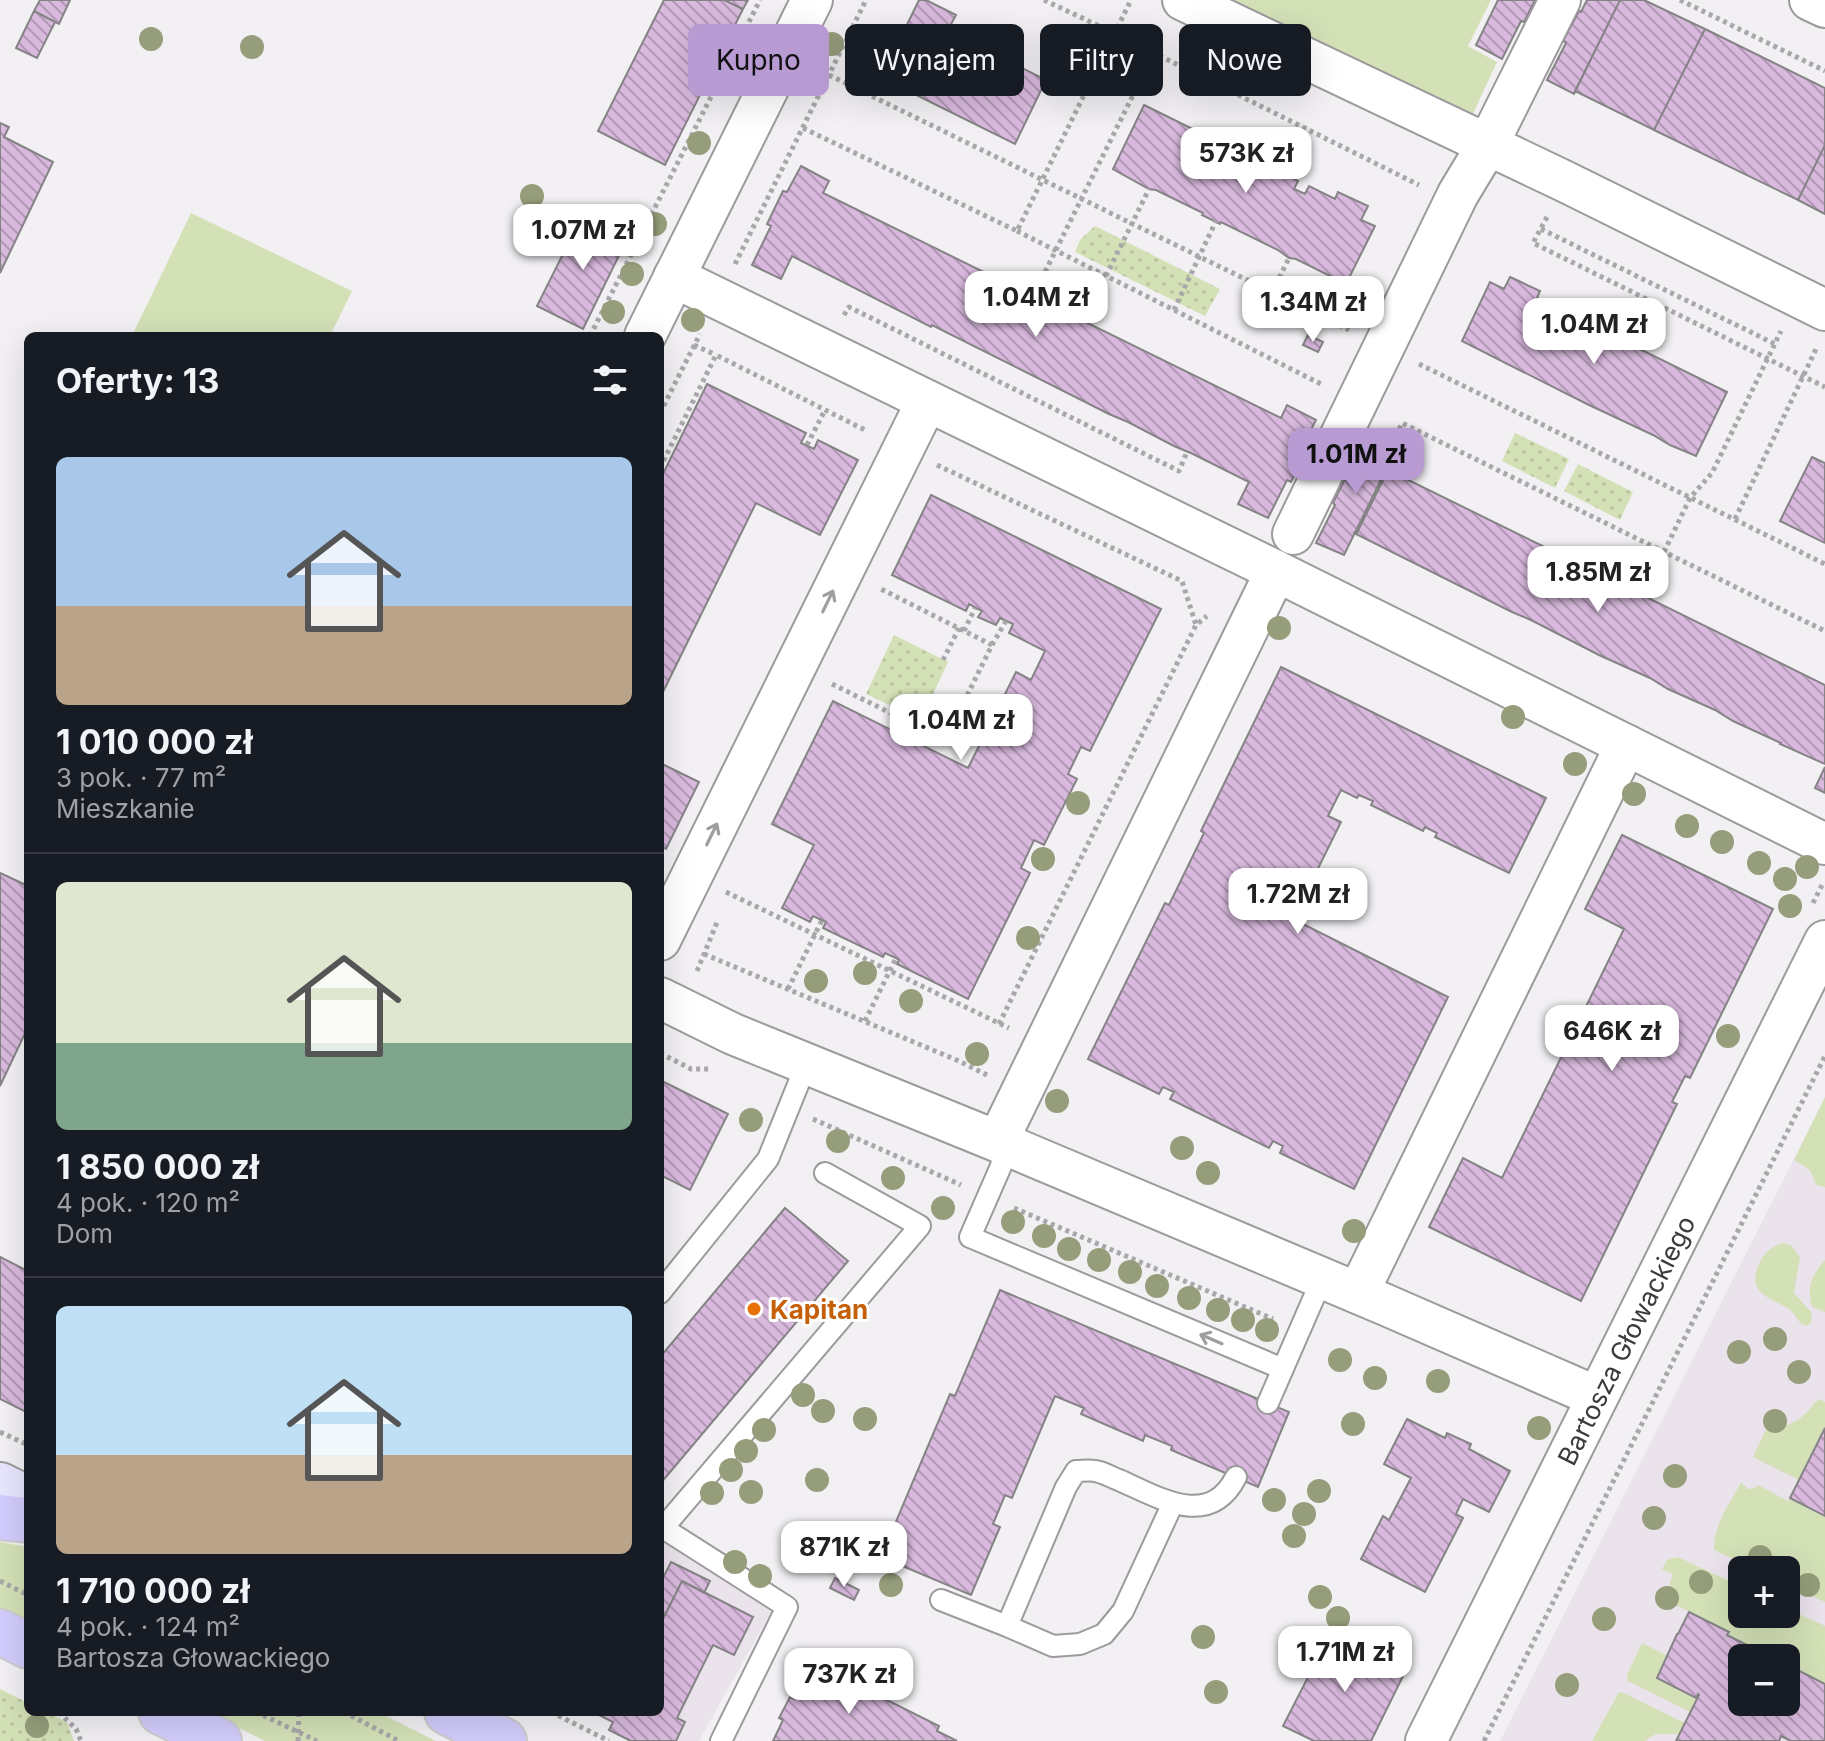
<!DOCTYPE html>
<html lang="pl">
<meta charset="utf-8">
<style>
body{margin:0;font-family:Inter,sans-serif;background:#242831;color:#f1f3f6;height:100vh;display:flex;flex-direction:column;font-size:30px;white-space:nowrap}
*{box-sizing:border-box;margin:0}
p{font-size:26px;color:#9ea1a6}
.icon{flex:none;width:44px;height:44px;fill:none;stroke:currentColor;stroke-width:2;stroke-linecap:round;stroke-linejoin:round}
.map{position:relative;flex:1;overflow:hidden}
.panel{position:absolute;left:24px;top:332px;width:640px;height:1384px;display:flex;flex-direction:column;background:#171b24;border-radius:12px;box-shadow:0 8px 32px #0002}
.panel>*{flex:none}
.guide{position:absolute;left:688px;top:24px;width:760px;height:72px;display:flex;gap:16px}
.buttons{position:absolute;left:1728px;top:1556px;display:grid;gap:16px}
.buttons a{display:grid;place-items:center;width:72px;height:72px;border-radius:12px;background:#171b24;box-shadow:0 8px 32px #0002;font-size:40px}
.price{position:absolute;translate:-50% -68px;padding:0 18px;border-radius:16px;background:#fff;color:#222;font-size:26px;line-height:52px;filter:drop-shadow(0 2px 4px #0008)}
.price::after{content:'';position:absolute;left:50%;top:48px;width:24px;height:18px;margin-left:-12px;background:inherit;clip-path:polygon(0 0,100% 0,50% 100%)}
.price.selected{background:#b89bd2;color:#111}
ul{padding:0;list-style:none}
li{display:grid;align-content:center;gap:16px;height:424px;padding:0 32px}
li+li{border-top:2px solid #363941}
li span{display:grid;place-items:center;height:248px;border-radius:12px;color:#555}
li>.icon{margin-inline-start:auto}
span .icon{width:144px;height:144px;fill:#fffc;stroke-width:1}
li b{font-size:34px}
h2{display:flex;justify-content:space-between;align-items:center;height:96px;padding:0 32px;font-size:34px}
.tag{padding:0 28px;border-radius:12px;background:#171b24;box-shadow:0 8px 32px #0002;font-size:28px;line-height:72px}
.tag.selected{background:#b89bd2;color:#111}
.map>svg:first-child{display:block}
.built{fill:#ebe3ec;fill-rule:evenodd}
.grass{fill:#d4e1b7}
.park{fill:url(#park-dots)}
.building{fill:url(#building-back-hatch);stroke:#858385;stroke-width:2}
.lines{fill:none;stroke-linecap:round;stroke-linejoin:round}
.lane-casing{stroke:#9c9a9c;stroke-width:24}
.street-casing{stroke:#9c9a9c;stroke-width:44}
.secondary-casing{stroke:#9c9a9c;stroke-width:48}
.primary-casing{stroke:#cdcccd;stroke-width:48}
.path{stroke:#a9a7a9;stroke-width:5;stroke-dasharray:4 4;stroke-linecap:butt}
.lane{stroke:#fff;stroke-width:20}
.street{stroke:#fff;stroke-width:40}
.secondary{stroke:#e8e6fe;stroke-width:44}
.primary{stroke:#d2ccfc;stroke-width:44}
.tree{fill:#959d7b}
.oneway{stroke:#9e9e9e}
.food-dot{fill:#e8710a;stroke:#fffeff;stroke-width:3}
.labels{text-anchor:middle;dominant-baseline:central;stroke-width:6;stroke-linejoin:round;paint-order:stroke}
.food-label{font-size:26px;font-weight:bold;fill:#c56008;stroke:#fffeff;text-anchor:start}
.street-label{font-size:26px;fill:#3d3c3d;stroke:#fffeff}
</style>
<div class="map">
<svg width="1825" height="1741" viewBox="0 0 1825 1741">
<defs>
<pattern id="park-dots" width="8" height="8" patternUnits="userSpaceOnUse" patternTransform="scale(2)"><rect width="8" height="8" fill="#d4e1b7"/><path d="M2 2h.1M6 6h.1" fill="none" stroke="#b7c29e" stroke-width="1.8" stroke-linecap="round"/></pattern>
<pattern id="building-back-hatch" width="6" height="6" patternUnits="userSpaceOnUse" patternTransform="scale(2)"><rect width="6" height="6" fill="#d9bade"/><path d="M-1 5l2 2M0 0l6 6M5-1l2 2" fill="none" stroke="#b198b5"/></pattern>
</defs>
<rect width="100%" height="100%" fill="#f2f0f3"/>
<path class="built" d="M1825,1097V1741H1500ZM1742,1570H1786V1614H1742ZM1742,1658H1786V1702H1742Z
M660,1539L773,1608L699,1741H630L609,1730L613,1722L593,1712H660Z"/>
<path class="grass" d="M1231,0H1491L1468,46L1497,62L1472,116Z
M191,213L352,291L330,336H132Z
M1825,1097V1187H1824L1816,1185L1810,1170L1794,1160Z
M1782,1243L1791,1245L1800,1257L1794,1293L1812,1313L1811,1322L1808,1326L1802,1324C1797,1320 1795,1314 1790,1310C1770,1296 1746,1295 1759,1264C1764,1253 1771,1247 1782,1243Z
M1825,1260V1312L1812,1307C1806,1287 1812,1275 1825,1260Z
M1819,1399L1825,1402V1428L1799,1480L1753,1457L1767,1427C1779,1430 1796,1423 1805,1414C1811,1409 1813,1403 1819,1399Z
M1741,1482L1748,1489L1756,1488L1758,1485L1788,1501L1790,1498L1825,1516V1602L1786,1584V1570H1757L1714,1550C1713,1526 1730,1503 1741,1482Z
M0,1542L28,1547V1622L0,1608Z
M1678,1557L1742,1587V1614H1786V1608L1825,1626V1684L1786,1664V1658H1773L1727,1635L1729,1631L1673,1604L1674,1598L1667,1592L1673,1574L1662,1569L1667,1560Z
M1642,1643L1668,1656L1657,1678L1695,1698L1698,1694L1699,1695L1690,1712L1628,1681L1627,1675Z
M1619,1692L1624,1693L1685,1723L1680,1734H1656L1645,1741H1592Z
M207,1712H378L436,1741H265Z"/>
<path class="park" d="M1095,226L1220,289L1205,316L1075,252L1080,240Z
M1515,433L1569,459L1555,488L1502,461Z
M1578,464L1633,492L1620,520L1564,491Z
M894,635L948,662L921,720L866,694Z
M0,1689L28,1703V1712H46L67,1722L74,1741H0Z"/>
<path class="building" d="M40,0H70L59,24L34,11Z
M664,0H724L743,9L665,165L598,131Z
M724,0H748L743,9Z
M919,0H926L956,15L943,39L955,44L958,36L1046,80L1015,144L882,78L881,83L879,82Z
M1498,0H1535L1524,22L1521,21L1502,59L1476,45Z
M1587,0H1620L1574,94L1547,80L1566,43L1563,41L1579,11L1581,12Z
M1620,0H1644L1705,29L1654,130L1575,91Z
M34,11L55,22L37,58L16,48Z
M1705,29L1825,88V145L1798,200L1654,130Z
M1144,105L1298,181L1294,189L1305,194L1309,186L1335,199L1338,192L1368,206L1361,220L1375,226L1346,284L1296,259L1289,258L1278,250L1221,222L1220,224L1202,215L1203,213L1156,190L1149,189L1113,169Z
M0,123L9,127L4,137L53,162L0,273Z
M1825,145V214L1798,200Z
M801,166L829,181L823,193L1281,418L1287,405L1316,420L1303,446L1307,449L1291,482L1287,480L1268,518L1238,504L1249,482L1193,454L1174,446L1128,422L1109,414L932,325L931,327L792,256L781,279L752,265L771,226L767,224L783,191L787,192Z
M583,214L628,237L583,329L537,306Z
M1510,277L1540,291L1537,298L1562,310L1558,318L1569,324L1573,316L1727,392L1696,456L1670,445L1653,435L1587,404L1462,341L1490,282L1504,289Z
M1308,335L1323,342L1318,352L1303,345Z
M707,384L806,433L801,443L814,449L818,440L858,460L820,535L756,503L660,698V480Z
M1369,436L1396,449L1344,555L1316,543L1335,505L1333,503L1348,473L1351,474Z
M1812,457L1825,463V543L1780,521Z
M1386,469L1825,685V764L1780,744L1781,743L1733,721L1715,710L1668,689L1650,678L1599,655L1531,620L1512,612L1354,533L1355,532L1357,533L1387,472Z
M931,495L1161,609L1090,751L1081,747L1068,774L1077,779L1044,845L1034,840L1021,868L1030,873L968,999L897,964L899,960L896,958L885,953L883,957L823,928L826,922L813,916L810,922L782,908L814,845L772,824L833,701L968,768L1016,672L1031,680L1045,651L1009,633L1013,624L1000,618L996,625L978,617L982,611L969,604L966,611L892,575Z
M1281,667L1546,798L1509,873L1435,837L1437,833L1425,827L1423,831L1371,805L1373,801L1359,795L1357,798L1341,790L1328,816L1341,822L1293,919L1448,997L1354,1189L1280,1153L1283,1146L1273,1141L1269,1148L1170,1099L1174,1092L1163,1087L1159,1094L1088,1059L1165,903L1169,905L1204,833L1201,831Z
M660,763L699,782L666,849L660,846Z
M1825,767V793L1815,788Z
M1622,835L1773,909L1690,1078L1685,1076L1672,1102L1677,1104L1581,1301L1429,1227L1463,1158L1502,1178L1624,929L1585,909Z
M0,873L28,886V1027L0,1086Z
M660,1080L728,1114L690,1190L660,1175Z
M785,1208L848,1261L660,1484V1357Z
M0,1257L28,1271V1413L0,1399Z
M1000,1290L1289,1412L1258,1487L1171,1450L1172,1446L1145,1435L1143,1441L1081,1414L1084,1408L1055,1396L1012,1498L1005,1495L993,1524L1000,1527L971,1595L881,1557L950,1394L955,1396Z
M1407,1419L1445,1438L1447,1433L1471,1444L1469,1449L1510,1471L1489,1512L1463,1499L1456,1514L1463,1518L1425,1592L1361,1559L1383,1516L1389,1520L1411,1478L1384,1464Z
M1825,1428V1516L1790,1498Z
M671,1562L710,1581L704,1593L682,1581L660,1625V1584Z
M835,1578L859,1590L854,1600L830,1588Z
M682,1581L753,1617L734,1655L713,1645L677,1718L685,1722L676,1741H631L609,1730L613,1722L593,1712H660V1625Z
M1689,1612L1729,1632L1727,1635L1773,1658H1742V1702H1786V1664L1825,1684V1741H1791L1781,1736L1779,1741H1676L1699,1695L1698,1694L1696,1698L1657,1678L1677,1634H1678Z
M1331,1632L1406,1670L1371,1741H1314L1283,1726Z
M810,1667L872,1698L875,1694L939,1726L937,1731L957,1741H773L783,1720L779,1718L790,1697L794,1699Z"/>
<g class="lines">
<defs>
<path id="lane" d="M1004,1144L1001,1166L970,1237L1283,1369
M660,1293L768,1159L806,1065
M1268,1403L1322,1279
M941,1600L1007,1626L1066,1487L1076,1471C1082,1471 1089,1470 1095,1471C1103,1472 1111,1477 1119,1480C1158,1497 1209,1530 1236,1477
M1007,1626L1053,1646L1080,1644L1104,1634L1123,1611L1173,1503
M721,1741L787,1607L663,1528L920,1226L825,1173"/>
<g id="street">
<path d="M1183,0L1564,181L1825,310"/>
<path d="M1810,0L1825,7"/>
<path d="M674,277L1276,571L1825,844"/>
<path d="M645,336L812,0"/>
<path d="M1293,534L1458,194L1487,146L1560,0"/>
<path d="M660,940L927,401"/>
<path d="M660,998L733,1034L1004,1144L1386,1305L1597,1397"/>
<path d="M1004,1144L1005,1126L1276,571"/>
<path d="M1358,1293L1626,745"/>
<path id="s1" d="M1426,1741L1825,941"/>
</g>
<path id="secondary" d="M0,1485L28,1499"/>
<path id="primary" d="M0,1517L28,1520
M0,1632L28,1646
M161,1712L219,1741
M447,1712L504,1741"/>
</defs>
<use href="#lane" class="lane-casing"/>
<use href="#street" class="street-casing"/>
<use href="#secondary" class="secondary-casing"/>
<use href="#primary" class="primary-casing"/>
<path class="path" d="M1044,0L1114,33L1419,185
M1680,0L1825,71
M829,75L1349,330
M803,128L1017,231L1131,0
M1547,217L1533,243L1825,387
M1541,229L1775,344
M1017,231L1321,384
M735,264L866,0
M1106,276L1149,189
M1038,286L1154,53
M1272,292L1289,258
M1174,310L1216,221
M844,315L849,307L1179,471L1187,452
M590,336L760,0
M694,345L716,355
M1419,364L1825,564
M660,413L700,334
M1383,435L1394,440L1402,423L1825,631
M807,445L825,410
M937,465L1182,581L1196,625
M660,468L716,355L867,431
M1735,519L1817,347
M1664,552L1690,498L1712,473L1781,331
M964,631L975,608
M992,645L1006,621
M943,660L959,628
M832,684L945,740L992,645L879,588
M726,892L1009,1028
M1813,903L1823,883
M704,954L959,1061L987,1075
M697,971L718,920
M788,989L822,920
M865,1021L896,958
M999,1024L1196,625L1207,616
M660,1053L691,1069H711
M813,1119L961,1185
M1014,1208L1273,1319
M0,1432L28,1445
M0,1581L28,1595
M59,1712L76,1729L81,1741
M256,1712L317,1741
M344,1712L399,1741
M551,1712L609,1741
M298,1741L299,1712
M1484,1741L1825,1056"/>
<use href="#lane" class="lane"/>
<use href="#street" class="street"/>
<use href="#secondary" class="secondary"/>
<use href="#primary" class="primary"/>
</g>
<g class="tree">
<circle cx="151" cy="39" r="12"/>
<circle cx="832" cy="44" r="12"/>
<circle cx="252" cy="47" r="12"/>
<circle cx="699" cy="143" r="12"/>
<circle cx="532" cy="196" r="12"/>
<circle cx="655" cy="224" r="12"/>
<circle cx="632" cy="274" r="12"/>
<circle cx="613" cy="312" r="12"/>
<circle cx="693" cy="320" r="12"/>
<circle cx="1279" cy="628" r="12"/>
<circle cx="1513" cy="717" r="12"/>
<circle cx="1575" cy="764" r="12"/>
<circle cx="1634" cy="794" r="12"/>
<circle cx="1078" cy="803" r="12"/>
<circle cx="1687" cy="826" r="12"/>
<circle cx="1722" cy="842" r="12"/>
<circle cx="1043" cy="859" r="12"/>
<circle cx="1759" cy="863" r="12"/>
<circle cx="1807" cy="867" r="12"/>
<circle cx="1785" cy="879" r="12"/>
<circle cx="1790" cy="906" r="12"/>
<circle cx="1028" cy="938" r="12"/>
<circle cx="865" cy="973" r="12"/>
<circle cx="816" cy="981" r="12"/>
<circle cx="911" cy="1001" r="12"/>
<circle cx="1728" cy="1036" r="12"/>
<circle cx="977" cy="1054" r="12"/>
<circle cx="1057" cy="1101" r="12"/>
<circle cx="751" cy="1120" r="12"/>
<circle cx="838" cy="1141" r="12"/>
<circle cx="1182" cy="1148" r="12"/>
<circle cx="1208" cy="1173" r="12"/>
<circle cx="893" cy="1178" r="12"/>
<circle cx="943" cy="1208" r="12"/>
<circle cx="1013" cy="1222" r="12"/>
<circle cx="1354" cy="1231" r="12"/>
<circle cx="1044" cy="1236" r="12"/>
<circle cx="1069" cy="1249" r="12"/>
<circle cx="1099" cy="1260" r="12"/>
<circle cx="1130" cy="1272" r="12"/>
<circle cx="1157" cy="1286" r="12"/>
<circle cx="1189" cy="1298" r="12"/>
<circle cx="1218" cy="1310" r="12"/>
<circle cx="1243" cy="1320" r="12"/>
<circle cx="1267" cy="1330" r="12"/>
<circle cx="1775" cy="1339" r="12"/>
<circle cx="1739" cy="1352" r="12"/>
<circle cx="1340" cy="1360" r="12"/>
<circle cx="1799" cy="1372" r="12"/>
<circle cx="1375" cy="1378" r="12"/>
<circle cx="1438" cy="1381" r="12"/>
<circle cx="803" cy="1395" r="12"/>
<circle cx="823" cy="1411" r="12"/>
<circle cx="865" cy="1419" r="12"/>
<circle cx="1775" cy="1421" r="12"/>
<circle cx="1353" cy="1424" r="12"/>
<circle cx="1539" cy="1428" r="12"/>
<circle cx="764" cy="1430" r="12"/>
<circle cx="746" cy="1451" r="12"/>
<circle cx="731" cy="1470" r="12"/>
<circle cx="1675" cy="1476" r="12"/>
<circle cx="817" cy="1480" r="12"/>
<circle cx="1319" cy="1491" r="12"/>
<circle cx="751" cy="1492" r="12"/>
<circle cx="712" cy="1493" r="12"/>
<circle cx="1274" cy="1500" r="12"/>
<circle cx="1304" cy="1514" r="12"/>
<circle cx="1654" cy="1518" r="12"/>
<circle cx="1294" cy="1536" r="12"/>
<circle cx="794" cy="1552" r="12"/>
<circle cx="1760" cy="1557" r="12"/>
<circle cx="735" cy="1562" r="12"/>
<circle cx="760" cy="1576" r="12"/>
<circle cx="1701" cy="1582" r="12"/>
<circle cx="891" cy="1585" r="12"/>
<circle cx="1808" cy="1585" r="12"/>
<circle cx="1320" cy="1597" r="12"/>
<circle cx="1667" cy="1598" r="12"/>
<circle cx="1338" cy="1618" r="12"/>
<circle cx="1604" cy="1619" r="12"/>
<circle cx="1203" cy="1637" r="12"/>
<circle cx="1567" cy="1685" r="12"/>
<circle cx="1216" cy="1692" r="12"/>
<circle cx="37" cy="1726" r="12"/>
</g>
<defs><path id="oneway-shaft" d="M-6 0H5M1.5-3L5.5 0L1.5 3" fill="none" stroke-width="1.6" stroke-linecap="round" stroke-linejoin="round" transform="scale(2)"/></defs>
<g class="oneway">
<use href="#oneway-shaft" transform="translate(828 601) rotate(-64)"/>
<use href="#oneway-shaft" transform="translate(712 834) rotate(-64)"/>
<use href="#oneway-shaft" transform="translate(1211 1339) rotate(-157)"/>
</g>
<circle class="food-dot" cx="754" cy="1309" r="8"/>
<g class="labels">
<g class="food-label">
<text x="770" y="1309">Kapitan</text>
</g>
<g class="street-label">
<text stroke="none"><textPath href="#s1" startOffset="448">Bartosza Głowackiego</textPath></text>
</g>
</g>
</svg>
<div class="buttons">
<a>+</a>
<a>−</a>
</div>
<b class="price" style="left:1246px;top:195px">573K zł</b>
<b class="price" style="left:583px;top:272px">1.07M zł</b>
<b class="price" style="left:1036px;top:339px">1.04M zł</b>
<b class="price" style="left:1313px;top:344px">1.34M zł</b>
<b class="price" style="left:1594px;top:366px">1.04M zł</b>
<b class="price selected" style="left:1356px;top:496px">1.01M zł</b>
<b class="price" style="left:1598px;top:614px">1.85M zł</b>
<b class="price" style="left:961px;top:762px">1.04M zł</b>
<b class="price" style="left:1298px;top:936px">1.72M zł</b>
<b class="price" style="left:1612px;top:1073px">646K zł</b>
<b class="price" style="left:844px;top:1589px">871K zł</b>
<b class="price" style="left:1345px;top:1694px">1.71M zł</b>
<b class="price" style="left:849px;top:1716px">737K zł</b>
<div class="guide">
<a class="tag selected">Kupno</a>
<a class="tag">Wynajem</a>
<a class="tag">Filtry</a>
<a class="tag">Nowe</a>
</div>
<section class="panel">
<h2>Oferty: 13<svg class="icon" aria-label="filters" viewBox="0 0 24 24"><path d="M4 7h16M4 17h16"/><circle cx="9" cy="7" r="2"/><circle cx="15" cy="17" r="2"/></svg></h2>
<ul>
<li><span style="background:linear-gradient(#a9c7e8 60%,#b9a48a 0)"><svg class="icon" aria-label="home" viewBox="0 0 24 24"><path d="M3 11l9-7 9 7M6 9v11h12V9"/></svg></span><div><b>1 010 000 zł</b><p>3 pok. · 77 m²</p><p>Mieszkanie</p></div></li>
<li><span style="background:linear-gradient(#dfe7d0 65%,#7fa58c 0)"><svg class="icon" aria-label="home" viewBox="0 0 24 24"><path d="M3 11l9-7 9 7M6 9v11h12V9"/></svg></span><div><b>1 850 000 zł</b><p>4 pok. · 120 m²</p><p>Dom</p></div></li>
<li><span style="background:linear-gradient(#bfe0f5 60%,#b9a48a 0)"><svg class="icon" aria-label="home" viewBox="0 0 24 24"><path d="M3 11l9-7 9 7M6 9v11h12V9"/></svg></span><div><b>1 710 000 zł</b><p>4 pok. · 124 m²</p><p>Bartosza Głowackiego</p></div></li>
</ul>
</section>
</div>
